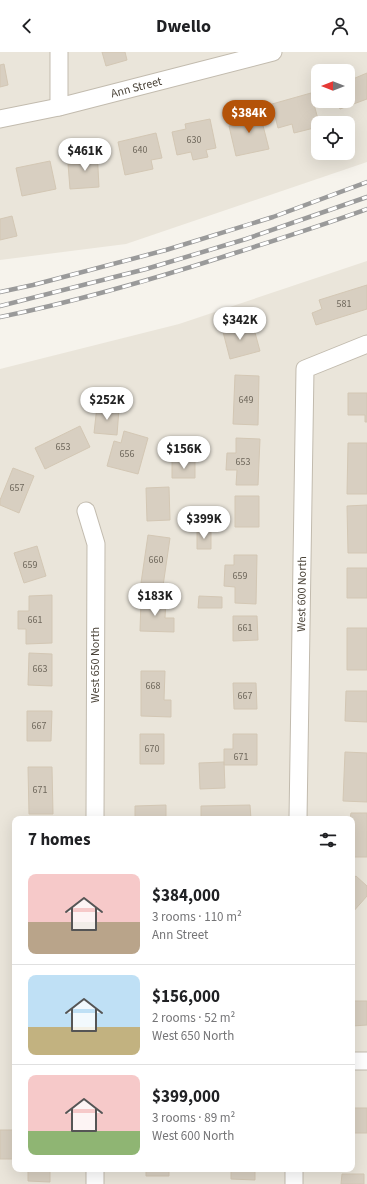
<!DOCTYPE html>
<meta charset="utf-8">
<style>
body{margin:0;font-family:"Source Sans 3",sans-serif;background:#f2f2f2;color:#202124;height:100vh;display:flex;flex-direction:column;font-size:15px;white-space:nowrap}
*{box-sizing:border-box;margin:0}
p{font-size:13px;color:#757577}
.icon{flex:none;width:22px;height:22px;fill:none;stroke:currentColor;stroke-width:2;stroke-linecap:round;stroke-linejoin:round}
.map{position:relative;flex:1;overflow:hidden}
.sheet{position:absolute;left:12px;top:764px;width:343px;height:356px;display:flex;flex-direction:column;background:#fff;border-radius:8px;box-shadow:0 4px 16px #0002}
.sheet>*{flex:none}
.needle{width:26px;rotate:270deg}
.tools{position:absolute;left:311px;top:12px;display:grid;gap:8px}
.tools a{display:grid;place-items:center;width:44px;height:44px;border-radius:8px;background:#fff;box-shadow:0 4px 16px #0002;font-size:20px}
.price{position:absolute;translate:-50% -34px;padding:0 9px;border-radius:14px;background:#fff;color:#222;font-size:13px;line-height:26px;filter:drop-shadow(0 1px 2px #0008)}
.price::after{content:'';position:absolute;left:50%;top:24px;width:12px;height:9px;margin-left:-6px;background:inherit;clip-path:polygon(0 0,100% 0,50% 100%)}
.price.active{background:#b45309;color:#fff}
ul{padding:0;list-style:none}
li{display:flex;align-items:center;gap:12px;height:100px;padding:0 16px}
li+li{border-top:1px solid #e0e0e0}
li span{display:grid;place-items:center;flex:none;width:112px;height:80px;border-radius:8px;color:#555}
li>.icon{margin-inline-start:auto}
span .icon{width:48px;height:48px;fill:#fffc;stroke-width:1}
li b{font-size:17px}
h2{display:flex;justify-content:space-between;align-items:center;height:48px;padding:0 16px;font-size:17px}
header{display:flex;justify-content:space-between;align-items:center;height:52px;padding:0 16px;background:#fff;font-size:18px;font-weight:700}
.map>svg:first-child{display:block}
.residential{fill:#eae5da;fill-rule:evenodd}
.building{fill:#d8cfc1;stroke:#d3c7b4}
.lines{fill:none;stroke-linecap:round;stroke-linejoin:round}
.minor-casing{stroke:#c2bbae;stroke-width:19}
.minor{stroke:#fff;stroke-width:17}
.rail-casing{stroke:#9a9a9a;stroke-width:4.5}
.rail{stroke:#fff;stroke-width:3;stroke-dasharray:9;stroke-linecap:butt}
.labels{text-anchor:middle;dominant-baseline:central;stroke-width:3;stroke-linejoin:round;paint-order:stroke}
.number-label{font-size:10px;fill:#6e675b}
.street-label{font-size:12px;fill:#4b4439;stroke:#fff}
</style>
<header><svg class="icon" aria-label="back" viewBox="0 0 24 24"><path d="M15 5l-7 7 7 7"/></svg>Dwello<svg class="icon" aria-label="person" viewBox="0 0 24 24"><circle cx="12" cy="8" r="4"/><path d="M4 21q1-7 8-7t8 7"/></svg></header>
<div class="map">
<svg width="367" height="1132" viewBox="0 0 367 1132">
<rect width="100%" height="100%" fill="#f6f3ec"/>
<path class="residential" d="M0,0H367V110L126,192L0,208ZM318,19H348V49H318ZM318,71H348V101H318Z
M367,209V1132H0V317L179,272ZM15,767H352V1117H15Z"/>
<path class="building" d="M102,0H125L127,8L106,14Z
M4,12L8,33L0,35V13Z
M367,21V47L340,57L336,49H348V29Z
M311,41L319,71H318V75L294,81L292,72L278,76L272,52Z
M258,54L269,97L236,104L229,74L249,69L246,57Z
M210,67L216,96L206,98L208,105L193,108L191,100L177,103L172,80L186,77L185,72Z
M156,81L162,106L151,108L153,117L125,123L118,90Z
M85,97H97L99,135L70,137L68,112H86Z
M50,109L56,137L22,144L16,116Z
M12,164L17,184L0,188V167Z
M367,233V257L316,273L312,261L322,257L319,248Z
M245,270L247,279L254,277L260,299L230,307L222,276Z
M235,323L259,324L258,373L233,372Z
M348,341H367V370H365V363H348Z
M97,354L119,357L117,383L94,381Z
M80,374L90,395L45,417L35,396Z
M124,379L148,386L138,422L107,414L114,389L121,391Z
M236,386L260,387L258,433H236L237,418H226L227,401H236Z
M348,391H367V442H347Z
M172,409H195V426H172Z
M13,416L34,424L19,461L0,453V448Z
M169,435L170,468L147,469L146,436Z
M235,444H259V475H235Z
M367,453V501H348L347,454Z
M197,479H211V497H197Z
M148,483L170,486L163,534L141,531Z
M37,494L46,524L24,531L14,501Z
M234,503H257L256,552L235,551V535L224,534L225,513H234Z
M347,516H367V546H347Z
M52,543V591L26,592V577H18V559H29V544Z
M199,544L222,545V556H198Z
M141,548H166L165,566H174V580L140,579Z
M233,564H257L258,588L233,589Z
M347,576H367V618H347Z
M29,601L52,602V634L28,633Z
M141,619H165L164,648H171V665L141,664Z
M233,631H256L257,657H234Z
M346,639H367V670L345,669Z
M27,659H52L51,689H27Z
M140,682H164V712H140Z
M233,682H257V713H224V697H233Z
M345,700L367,701V750L343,749Z
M224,710L225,736L200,737L199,711Z
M28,715H52L53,762H29Z
M166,753V767H135V754Z
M250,753L251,767H201V754Z
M351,761H367V805H352V767H350Z
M356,824L367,834V844L352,861V827Z
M352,949H367V973L352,974Z
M352,1056H367V1081H352Z
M0,1078H15V1107H0Z
M28,1117H50V1130L28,1129Z
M146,1117H169V1124H146Z
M231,1117H255V1128L231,1127Z
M342,1122H364V1132H341Z"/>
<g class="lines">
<defs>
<g id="minor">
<path d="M59,0V55"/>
<path id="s1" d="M0,67L59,55L273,0"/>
<path d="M86,459L96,492L95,767"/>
<path id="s2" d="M298,767L305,317L367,292"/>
<path d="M352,1009H367"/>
<path d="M95,1132V1117"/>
<path d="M294,1132V1117"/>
</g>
</defs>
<use href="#minor" class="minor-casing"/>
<use href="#minor" class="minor"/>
<defs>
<path id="rail" d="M0,240L33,233L166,198L273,165L367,130
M0,254L146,217L246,187L367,145
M0,265C79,249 157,226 235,201C279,187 323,173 367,157"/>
</defs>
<use href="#rail" class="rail-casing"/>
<use href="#rail" class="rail"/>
</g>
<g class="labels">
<g class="number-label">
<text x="194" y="88">630</text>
<text x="140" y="98">640</text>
<text x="344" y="252">581</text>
<text x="246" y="348">649</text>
<text x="63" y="395">653</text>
<text x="127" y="402">656</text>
<text x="243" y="410">653</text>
<text x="17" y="436">657</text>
<text x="156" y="508">660</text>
<text x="30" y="513">659</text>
<text x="240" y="524">659</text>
<text x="35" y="568">661</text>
<text x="245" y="576">661</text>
<text x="40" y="617">663</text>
<text x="153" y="634">668</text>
<text x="245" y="644">667</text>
<text x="39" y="674">667</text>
<text x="152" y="697">670</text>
<text x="241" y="705">671</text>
<text x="40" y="738">671</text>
</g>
<g class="street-label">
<text stroke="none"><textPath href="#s1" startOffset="140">Ann Street</textPath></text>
<text stroke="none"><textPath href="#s2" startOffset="225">West 600 North</textPath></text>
<text transform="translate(95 613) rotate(-90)">West 650 North</text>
</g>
</g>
</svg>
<div class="tools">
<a><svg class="needle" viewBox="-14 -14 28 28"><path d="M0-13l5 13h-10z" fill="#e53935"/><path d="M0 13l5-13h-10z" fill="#757577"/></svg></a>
<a><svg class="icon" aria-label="locate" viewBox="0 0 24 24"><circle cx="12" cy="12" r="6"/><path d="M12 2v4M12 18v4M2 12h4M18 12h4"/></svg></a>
</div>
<b class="price active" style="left:249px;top:82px">$384K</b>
<b class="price" style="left:85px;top:120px">$461K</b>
<b class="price" style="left:240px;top:289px">$342K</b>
<b class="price" style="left:107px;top:369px">$252K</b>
<b class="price" style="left:184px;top:418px">$156K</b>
<b class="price" style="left:204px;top:488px">$399K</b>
<b class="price" style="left:155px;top:565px">$183K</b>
<section class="sheet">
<h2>7 homes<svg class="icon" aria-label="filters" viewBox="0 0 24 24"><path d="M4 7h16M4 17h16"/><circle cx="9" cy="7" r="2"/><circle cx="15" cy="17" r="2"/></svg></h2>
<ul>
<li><span style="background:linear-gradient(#f6c9c9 60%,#b9a48a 0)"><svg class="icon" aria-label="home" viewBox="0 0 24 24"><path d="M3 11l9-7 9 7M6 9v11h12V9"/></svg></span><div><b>$384,000</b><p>3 rooms · 110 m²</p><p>Ann Street</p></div></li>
<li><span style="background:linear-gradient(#bfe0f5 65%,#c2b280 0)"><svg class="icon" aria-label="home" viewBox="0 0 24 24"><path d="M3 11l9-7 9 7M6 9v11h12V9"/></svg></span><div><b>$156,000</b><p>2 rooms · 52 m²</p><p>West 650 North</p></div></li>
<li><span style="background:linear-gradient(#f6c9c9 70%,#8fb573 0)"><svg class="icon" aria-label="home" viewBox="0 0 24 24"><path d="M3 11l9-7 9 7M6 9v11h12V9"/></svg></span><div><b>$399,000</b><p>3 rooms · 89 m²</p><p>West 600 North</p></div></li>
</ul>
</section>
</div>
